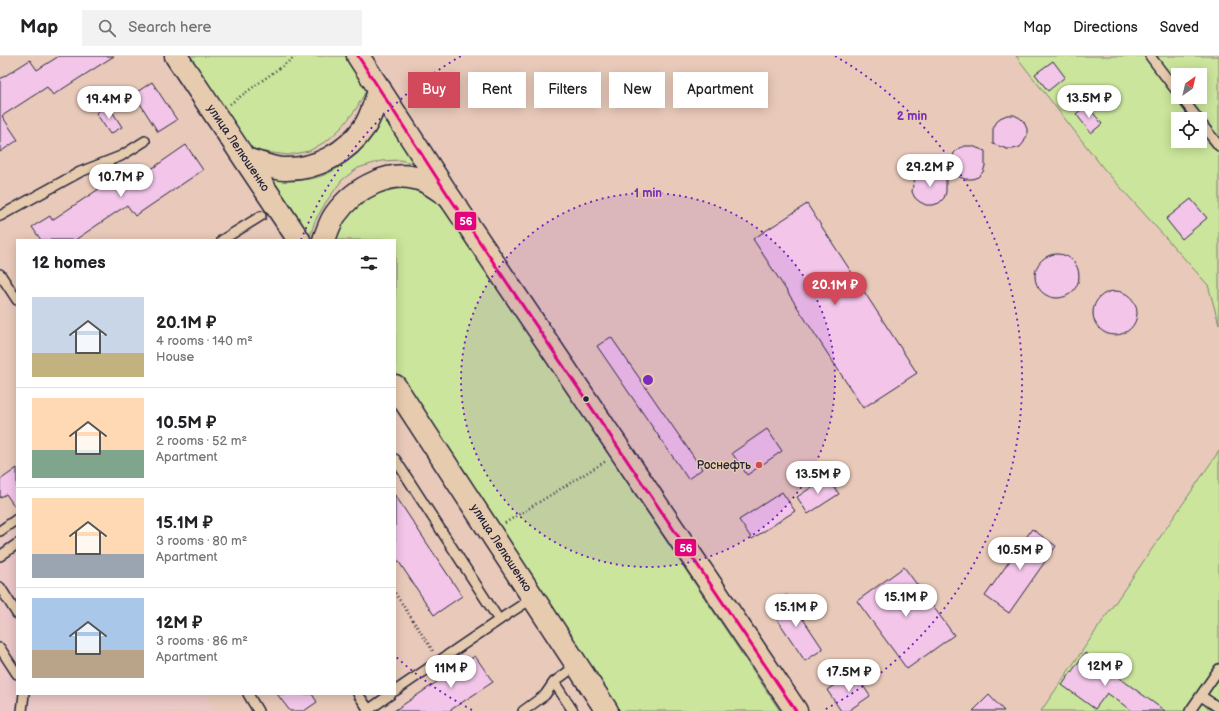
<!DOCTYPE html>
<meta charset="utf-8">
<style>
body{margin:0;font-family:"Balsamiq Sans",sans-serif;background:#f2f2f2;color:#202124;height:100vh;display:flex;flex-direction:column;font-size:15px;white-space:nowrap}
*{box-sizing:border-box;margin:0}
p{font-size:13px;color:#757577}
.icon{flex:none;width:22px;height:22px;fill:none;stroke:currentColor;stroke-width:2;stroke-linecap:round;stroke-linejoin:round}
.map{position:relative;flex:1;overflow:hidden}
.drawer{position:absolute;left:16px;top:183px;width:380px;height:456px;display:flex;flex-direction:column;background:#fff;border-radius:0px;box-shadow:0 2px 10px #0003}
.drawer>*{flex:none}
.hud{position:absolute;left:408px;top:16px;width:380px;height:36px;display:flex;gap:8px}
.needle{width:26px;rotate:34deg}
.fabs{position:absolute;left:1171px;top:12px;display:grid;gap:8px}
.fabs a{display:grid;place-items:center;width:36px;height:36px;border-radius:0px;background:#fff;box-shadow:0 2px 10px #0003;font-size:20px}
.price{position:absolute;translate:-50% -34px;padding:0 9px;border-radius:14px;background:#fff;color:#222;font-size:13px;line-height:26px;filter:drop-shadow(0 1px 2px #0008)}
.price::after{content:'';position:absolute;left:50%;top:24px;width:12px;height:9px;margin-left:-6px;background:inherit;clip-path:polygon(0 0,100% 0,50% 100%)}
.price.on{background:#d1495b;color:#fff}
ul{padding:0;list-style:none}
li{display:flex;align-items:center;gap:12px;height:100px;padding:0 16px}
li+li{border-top:1px solid #e0e0e0}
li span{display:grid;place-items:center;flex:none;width:112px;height:80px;border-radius:0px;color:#555}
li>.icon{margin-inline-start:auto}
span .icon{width:48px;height:48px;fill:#fffc;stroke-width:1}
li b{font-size:17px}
h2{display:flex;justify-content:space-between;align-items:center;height:48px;padding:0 16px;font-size:17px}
.pill{padding:0 14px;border-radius:0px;background:#fff;box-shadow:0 2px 10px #0003;font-size:14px;line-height:36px}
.pill.on{background:#d1495b;color:#fff}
header{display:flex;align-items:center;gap:24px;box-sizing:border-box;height:56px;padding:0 20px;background:#fff;border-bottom:1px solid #e0e0e0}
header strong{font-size:19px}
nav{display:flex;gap:22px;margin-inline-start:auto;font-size:14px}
.search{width:280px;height:36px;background:#f2f2f2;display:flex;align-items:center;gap:10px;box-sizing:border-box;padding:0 14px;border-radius:0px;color:#757577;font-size:15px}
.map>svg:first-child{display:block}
.built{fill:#ecc8c8}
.green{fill:#cbe59c;stroke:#76846c;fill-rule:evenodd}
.building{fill:#f2c5e9;stroke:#22223b}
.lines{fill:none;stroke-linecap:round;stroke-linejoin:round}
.lane-casing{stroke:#22223b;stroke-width:12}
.secondary-casing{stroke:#22223b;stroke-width:25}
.path{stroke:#22223b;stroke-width:2.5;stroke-dasharray:1 3;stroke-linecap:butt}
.lane{stroke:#e7cbae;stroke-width:9}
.secondary{stroke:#e7cbae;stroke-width:22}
.bus-1-casing{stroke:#e7cbae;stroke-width:6}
.bus-1{stroke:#e5007d;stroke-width:3}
.ring{fill:none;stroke:#7b2cbf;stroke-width:2;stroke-dasharray:2 4}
.bus-dot{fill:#22223b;stroke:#e7cbae;stroke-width:1.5}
.poi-dot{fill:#d1495b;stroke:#e7cbae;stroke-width:1.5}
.labels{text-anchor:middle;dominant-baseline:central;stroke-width:3;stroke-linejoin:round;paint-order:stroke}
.street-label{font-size:12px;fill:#22223b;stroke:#e7cbae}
.poi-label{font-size:12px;fill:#22223b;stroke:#e7cbae;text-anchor:end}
.centre{fill:#7b2cbf;stroke:#e7cbae;stroke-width:2}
.ring-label{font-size:12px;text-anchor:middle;font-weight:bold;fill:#7b2cbf;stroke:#e7cbae;stroke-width:3;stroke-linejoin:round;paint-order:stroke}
.line-badge{stroke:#e7cbae;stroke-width:1.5}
.badge-label{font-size:11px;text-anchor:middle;font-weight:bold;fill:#fff}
</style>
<header>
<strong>Map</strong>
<div class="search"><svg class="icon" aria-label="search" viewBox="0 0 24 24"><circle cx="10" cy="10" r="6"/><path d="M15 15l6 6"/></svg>Search here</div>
<nav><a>Map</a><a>Directions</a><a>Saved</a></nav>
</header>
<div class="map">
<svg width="1219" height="655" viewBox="0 0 1219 655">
<rect width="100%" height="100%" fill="#e9caba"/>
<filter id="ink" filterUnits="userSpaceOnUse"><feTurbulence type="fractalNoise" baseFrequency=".025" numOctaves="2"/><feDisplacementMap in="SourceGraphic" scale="8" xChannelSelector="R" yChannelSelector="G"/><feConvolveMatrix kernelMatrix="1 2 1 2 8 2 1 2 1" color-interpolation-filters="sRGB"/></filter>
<g filter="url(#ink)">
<path class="built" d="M17,474V638H204L215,655H0V485Z"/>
<path class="green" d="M189,0H348L365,27L366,35L356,53L343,70L328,84L309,95L288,99L258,95L246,89Z
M1016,0H1219V268L1208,229L1104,113ZM1178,19H1200V41H1178ZM1178,63H1200V85H1178Z
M385,57L417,108L400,104L381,105L358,112L342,124L326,146L315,165L309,184L259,115C272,119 287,125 301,124C340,122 368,89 385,57Z
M401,130C424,136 431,141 447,157L780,655H619L395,317V184H330V182L365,138Z
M1219,395V655H1041Z"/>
<path class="building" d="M59,0H114L53,39L47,31L2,60L18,84L0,96V23L30,4L37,14Z
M1053,5L1065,21L1048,35L1035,18Z
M152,26L177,64L158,76L134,38Z
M108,49L122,71L110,78L96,57Z
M1087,49L1102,68L1091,77L1076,58Z
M1007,59H1014L1020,62L1024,66L1027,73V79L1024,86L1020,91L1013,93H1007L993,88V73L996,67L1000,62Z
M186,89L203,114L135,160L127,149L75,184H41L32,171L50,160L52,164L111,125L118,136Z
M965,90H972L985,95V110L983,116L978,121L972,123H965L952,118V103L954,97L959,92Z
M926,116H933L946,121V136L944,142L939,147L933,149H926L920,146L915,142L912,136L913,129L915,123L920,118Z
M1191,143L1207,162L1182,183L1166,163Z
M807,148L917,317L863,352L753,183Z
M1035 220a22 22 0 1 1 44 0a22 22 0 1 1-44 0Z
M1093 257a22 22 0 1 1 44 0a22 22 0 1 1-44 0Z
M611,281L702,413L688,423L597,290Z
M767,373L782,395L747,419L732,397Z
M17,412V454L6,438L0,442V424Z
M827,421L839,438L808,458L797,441Z
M782,436L795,455L752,483L739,464Z
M395,439L462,540L434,559L395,500Z
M1032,473L1056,490L1009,557L985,540Z
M904,511L954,579L907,613L857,545Z
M787,539L823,593L805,605L769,551Z
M1085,597L1165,655H1132L1107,637L1095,653L1062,629Z
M475,600L493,626L449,655H394Z
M854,616L870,640L848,655H841L827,634Z
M277,638H312L317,646L304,655H290Z
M989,639L1004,655H973Z"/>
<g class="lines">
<defs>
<path id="lane" d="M1150,0L1178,37
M1181,41L1198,63
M1200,66L1219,90
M0,160L80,116L121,100L145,85
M222,184L261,160
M0,218L17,244
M395,403L499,564
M0,475L17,463
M0,500L17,488
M0,531L17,558
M0,592L17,618
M554,626L577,609
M395,635L508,558L533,542
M248,638L258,655
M358,638L369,654
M1201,640L1219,652
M22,655L24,638
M367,655L391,638
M523,655L545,639L554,626L573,655
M1190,655L1219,613"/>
<path id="secondary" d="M176,0L299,184
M358,0L448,139L796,655
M245,103C257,106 273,113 284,113C316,114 347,97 365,70C372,59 375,45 380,33
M324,184C327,176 330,166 335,159C354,132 392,111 424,125C431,128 439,134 445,138
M395,330L607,655"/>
</defs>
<use href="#lane" class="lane-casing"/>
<use href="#secondary" class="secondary-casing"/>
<path class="path" d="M230,48L296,0
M505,467L606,405
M395,537L433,595"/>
<use href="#lane" class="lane"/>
<use href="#secondary" class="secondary"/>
<defs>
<path id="bus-1" d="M358,0L448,139L796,655"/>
</defs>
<use href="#bus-1" class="bus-1-casing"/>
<use href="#bus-1" class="bus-1"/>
</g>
</g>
<circle cx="648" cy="324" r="187" fill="#7b2cbf" fill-opacity=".12"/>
<g class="ring">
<circle cx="648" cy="324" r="187"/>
<path d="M472 654A374 374 0 0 1 395 600M301 184A374 374 0 0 1 461 0M835 0A374 374 0 0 1 824 654"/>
</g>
<circle class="bus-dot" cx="586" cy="343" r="3.5"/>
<circle class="poi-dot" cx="759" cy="409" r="4"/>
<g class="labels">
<g class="street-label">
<text transform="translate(238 92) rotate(56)">улица Лелюшенко</text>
<text transform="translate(501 492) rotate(57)">улица Лелюшенко</text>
</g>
<g class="poi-label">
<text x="751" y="409">Роснефть</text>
</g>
</g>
<circle cx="648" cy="324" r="6" class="centre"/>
<g class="ring-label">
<text x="912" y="64">2 min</text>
<text x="648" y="141">1 min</text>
</g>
<g class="line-badge">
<rect x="454" y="155" width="23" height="20" rx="4" fill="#e5007d"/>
<rect x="674" y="482" width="23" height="19" rx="4" fill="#e5007d"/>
</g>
<g class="badge-label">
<text x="466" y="169">56</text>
<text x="686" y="496">56</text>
</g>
</svg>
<div class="fabs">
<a><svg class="needle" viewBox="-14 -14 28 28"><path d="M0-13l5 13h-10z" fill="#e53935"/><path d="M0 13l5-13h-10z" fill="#757577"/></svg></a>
<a><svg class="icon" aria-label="locate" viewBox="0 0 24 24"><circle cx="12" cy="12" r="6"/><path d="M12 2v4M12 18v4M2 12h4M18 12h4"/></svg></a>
</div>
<b class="price" style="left:1089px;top:63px">13.5M ₽</b>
<b class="price" style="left:109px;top:64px">19.4M ₽</b>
<b class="price" style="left:930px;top:132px">29.2M ₽</b>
<b class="price" style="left:121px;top:142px">10.7M ₽</b>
<b class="price on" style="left:835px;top:250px">20.1M ₽</b>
<b class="price" style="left:818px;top:439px">13.5M ₽</b>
<b class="price" style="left:1020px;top:515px">10.5M ₽</b>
<b class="price" style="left:906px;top:562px">15.1M ₽</b>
<b class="price" style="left:796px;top:572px">15.1M ₽</b>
<b class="price" style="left:1105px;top:631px">12M ₽</b>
<b class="price" style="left:451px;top:633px">11M ₽</b>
<b class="price" style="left:849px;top:637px">17.5M ₽</b>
<div class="hud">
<a class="pill on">Buy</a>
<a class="pill">Rent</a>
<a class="pill">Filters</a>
<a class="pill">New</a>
<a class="pill">Apartment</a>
</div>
<section class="drawer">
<h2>12 homes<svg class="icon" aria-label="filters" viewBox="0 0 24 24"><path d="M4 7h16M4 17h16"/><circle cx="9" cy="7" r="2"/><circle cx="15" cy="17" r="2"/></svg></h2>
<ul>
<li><span style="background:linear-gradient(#c9d6e8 70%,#c2b280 0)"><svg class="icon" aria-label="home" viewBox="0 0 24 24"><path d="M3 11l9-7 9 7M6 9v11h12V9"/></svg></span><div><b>20.1M ₽</b><p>4 rooms · 140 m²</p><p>House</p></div></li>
<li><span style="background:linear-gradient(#ffd9b3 65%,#7fa58c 0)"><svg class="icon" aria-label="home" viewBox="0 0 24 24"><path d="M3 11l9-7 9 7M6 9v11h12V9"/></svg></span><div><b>10.5M ₽</b><p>2 rooms · 52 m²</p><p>Apartment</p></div></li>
<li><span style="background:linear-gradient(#ffd9b3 70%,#9aa5b1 0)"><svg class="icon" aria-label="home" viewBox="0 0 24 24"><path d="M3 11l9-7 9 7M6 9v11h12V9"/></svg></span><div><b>15.1M ₽</b><p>3 rooms · 80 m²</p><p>Apartment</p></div></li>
<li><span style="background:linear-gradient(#a9c7e8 65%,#b9a48a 0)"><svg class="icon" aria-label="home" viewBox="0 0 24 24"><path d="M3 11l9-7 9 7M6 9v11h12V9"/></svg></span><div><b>12M ₽</b><p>3 rooms · 86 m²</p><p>Apartment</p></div></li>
</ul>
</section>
</div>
